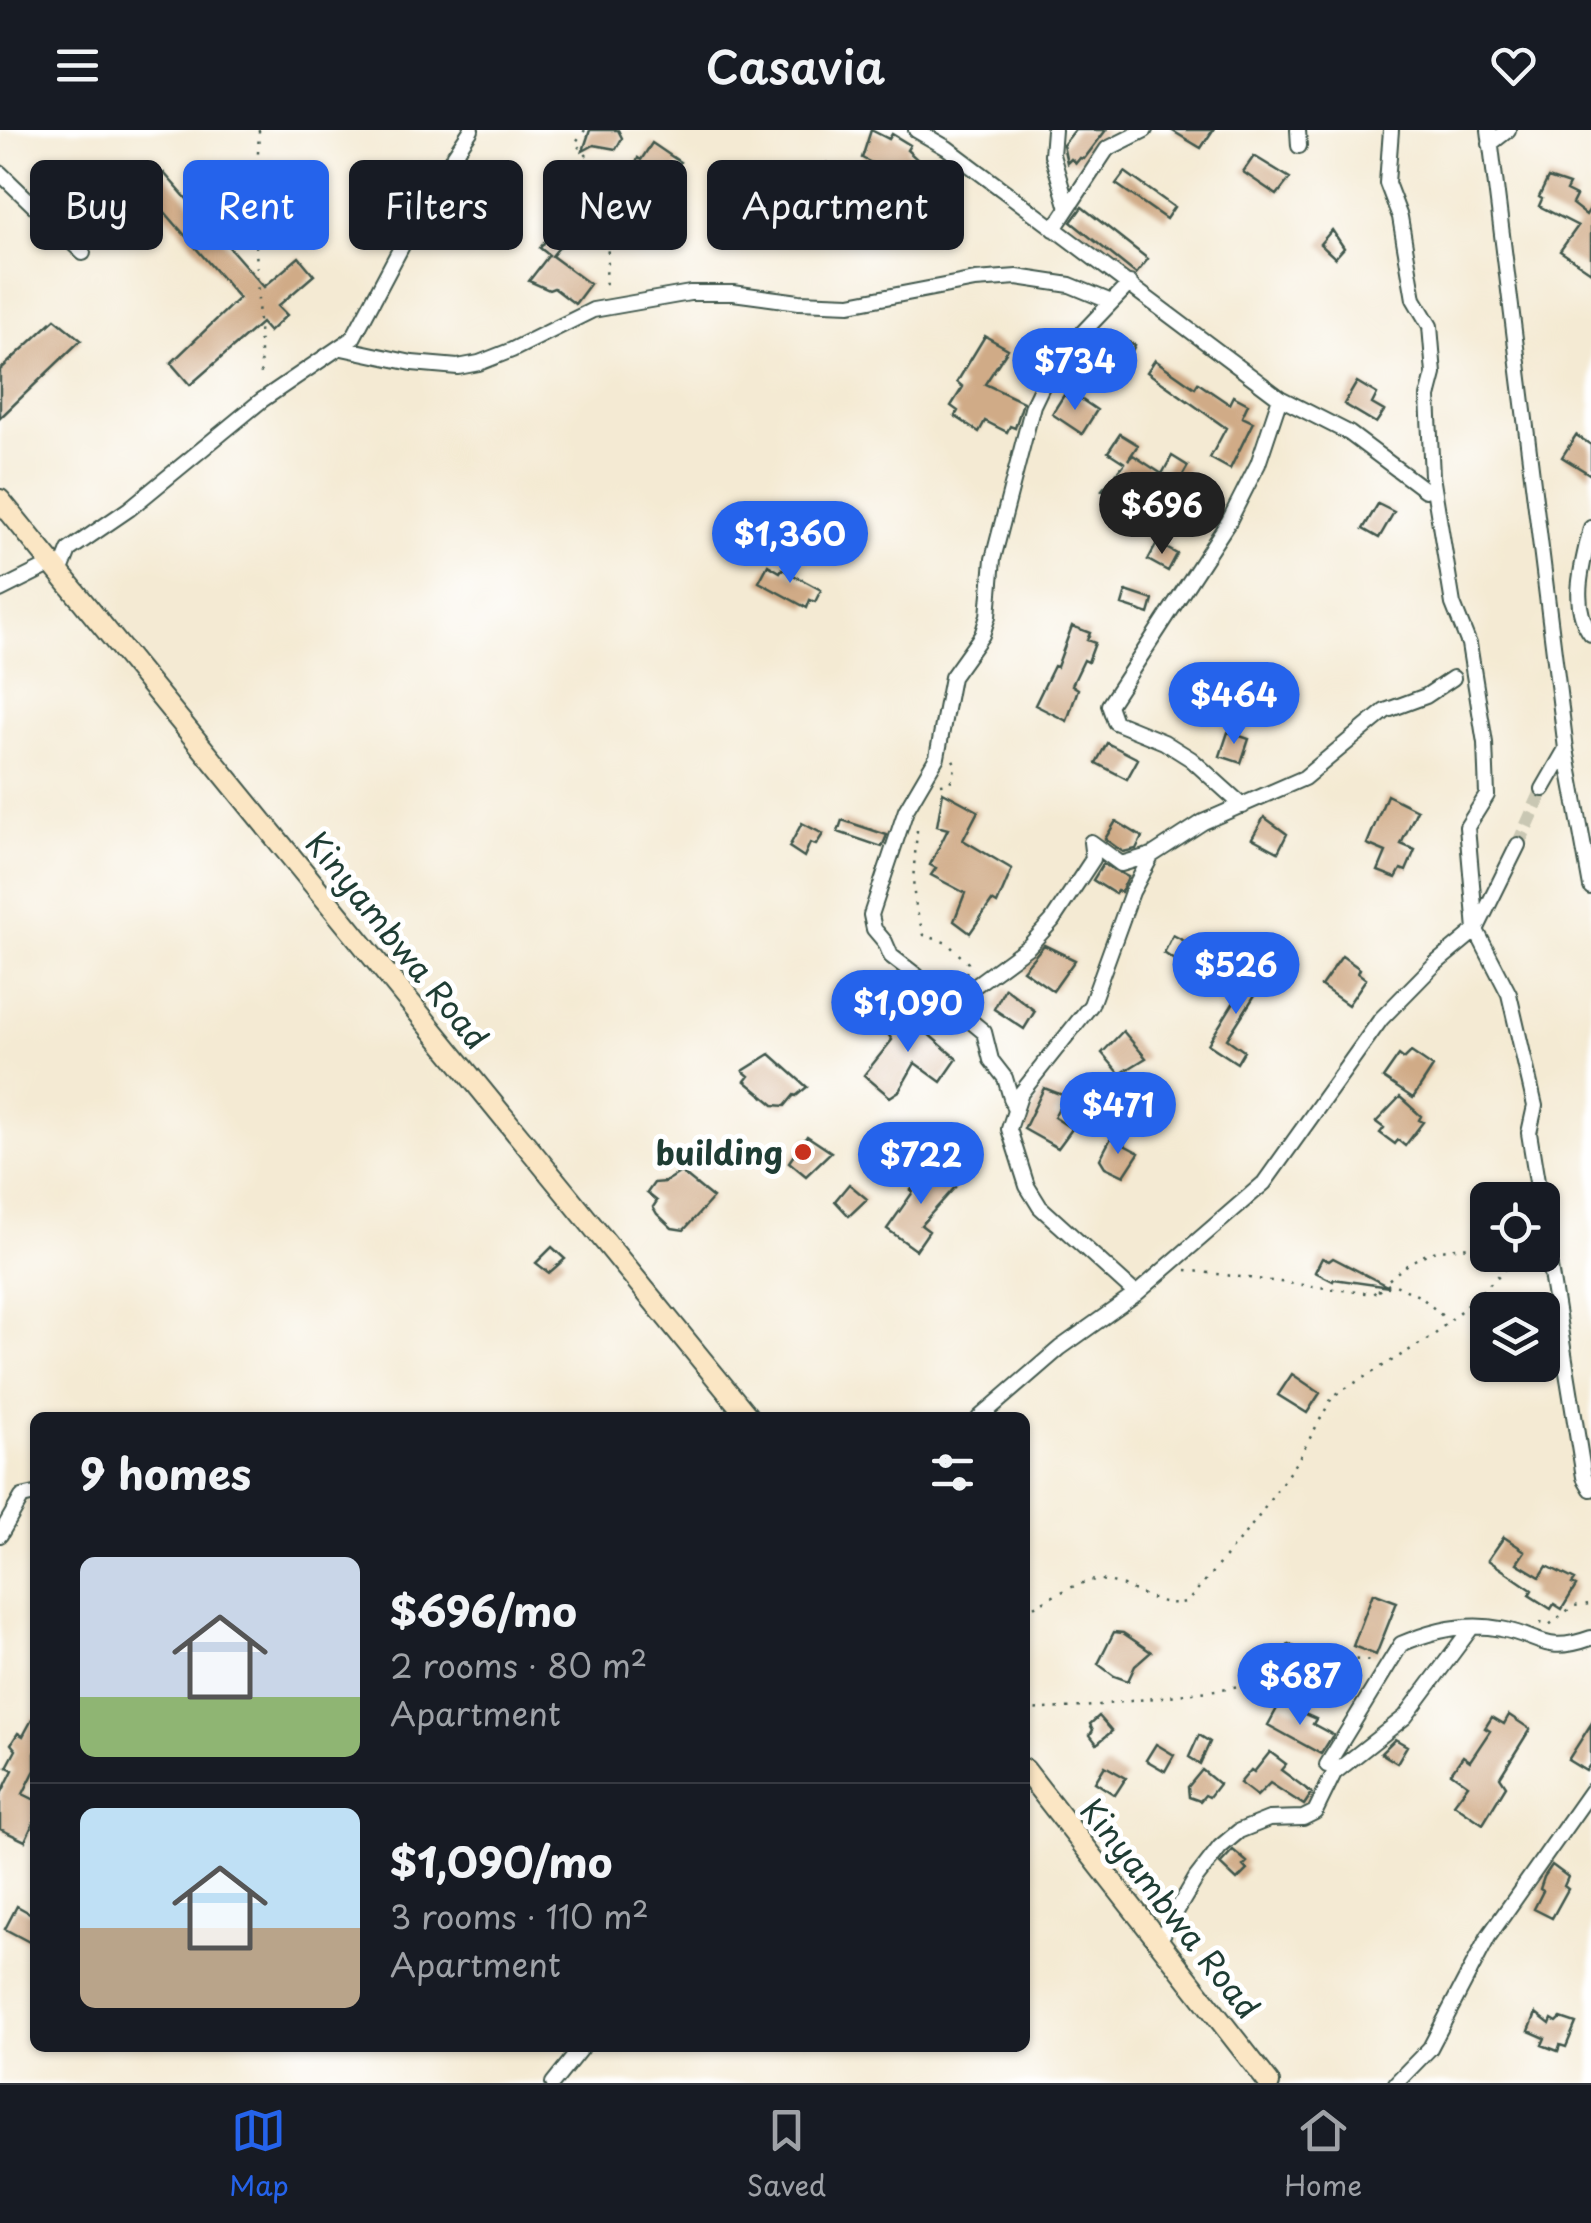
<!DOCTYPE html>
<meta charset="utf-8">
<style>
body{margin:0;font-family:"Playpen Sans",sans-serif;background:#20242c;color:#f1f3f6;height:100vh;display:flex;flex-direction:column;font-size:38px;white-space:nowrap}
*{box-sizing:border-box;margin:0}
p{font-size:32px;color:#9ea1a6}
.icon{flex:none;width:55px;height:55px;fill:none;stroke:currentColor;stroke-width:2;stroke-linecap:round;stroke-linejoin:round}
.map{position:relative;flex:1;overflow:hidden}
.drawer{position:absolute;left:30px;top:1282px;width:1000px;height:640px;display:flex;flex-direction:column;background:#171b24;border-radius:15px;box-shadow:0 2px 8px #0004}
.drawer>*{flex:none}
.guide{position:absolute;left:30px;top:30px;width:1000px;height:90px;display:flex;gap:20px}
.buttons{position:absolute;left:1470px;top:1052px;display:grid;gap:20px}
.buttons a{display:grid;place-items:center;width:90px;height:90px;border-radius:15px;background:#171b24;box-shadow:0 2px 8px #0004;font-size:50px}
.price{position:absolute;translate:-50% -85px;padding:0 22px;border-radius:35px;background:#2563eb;color:#fff;font-size:32px;line-height:65px;filter:drop-shadow(0 2px 5px #0008)}
.price::after{content:'';position:absolute;left:50%;top:60px;width:30px;height:22px;margin-left:-15px;background:inherit;clip-path:polygon(0 0,100% 0,50% 100%)}
.price.on{background:#222;color:#fff}
ul{padding:0;list-style:none}
li{display:flex;align-items:center;gap:30px;height:250px;padding:0 50px}
li+li{border-top:2px solid #363941}
li span{display:grid;place-items:center;flex:none;width:280px;height:200px;border-radius:15px;color:#555}
li>.icon{margin-inline-start:auto}
span .icon{width:120px;height:120px;fill:#fffc;stroke-width:1}
li b{font-size:42px}
h2{display:flex;justify-content:space-between;align-items:center;height:120px;padding:0 50px;font-size:42px}
.pill{padding:0 35px;border-radius:15px;background:#171b24;box-shadow:0 2px 8px #0004;font-size:35px;line-height:90px}
.pill.on{background:#2563eb;color:#fff}
header{display:flex;justify-content:space-between;align-items:center;height:130px;padding:0 50px;background:#171b24;font-size:45px;font-weight:600}
.tab-bar{display:flex;justify-content:space-around;align-items:center;height:140px;border-top:2px solid #363941;background:#171b24;font-size:28px;color:#9ea1a6}
.tab-bar a{display:grid;justify-items:center;gap:5px}
.tab-bar .on{color:#2563eb}
.map>svg:first-child{display:block}
.building{fill:#d0ab87}
.lines{fill:none;stroke-linecap:round;stroke-linejoin:round}
.street-tunnel{stroke:#c9c7b3;stroke-width:14;stroke-dasharray:14 7;stroke-linecap:butt}
.street-casing{stroke:#3f574c;stroke-width:18}
.secondary-casing{stroke:#3f574c;stroke-width:24}
.path{stroke:#3f574c;stroke-width:2.5;stroke-dasharray:2.5 8;stroke-linecap:butt}
.street{stroke:#fff;stroke-width:14}
.secondary{stroke:#fbe6c4;stroke-width:20}
.poi-dot{fill:#c8321e;stroke:#fff;stroke-width:4}
.labels{text-anchor:middle;dominant-baseline:central;stroke-width:10;stroke-linejoin:round;paint-order:stroke}
.street-label{font-size:32px;fill:#1f3d34;stroke:#fff}
.poi-label{font-size:32px;font-weight:bold;fill:#1f3d34;stroke:#fff;text-anchor:end}
</style>
<header><svg class="icon" aria-label="menu" viewBox="0 0 24 24"><path d="M4 6h16M4 12h16M4 18h16"/></svg>Casavia<svg class="icon" aria-label="heart" viewBox="0 0 24 24"><path d="M12 20l-8-8c-3-5 5-10 8-4 3-6 11-1 8 4z"/></svg></header>
<div class="map">
<svg width="1591" height="1953" viewBox="0 0 1591 1953">
<rect width="100%" height="100%" fill="#fff"/>
<filter id="ink" filterUnits="userSpaceOnUse"><feTurbulence type="fractalNoise" baseFrequency=".01" numOctaves="2"/><feDisplacementMap in="SourceGraphic" scale="20" xChannelSelector="R" yChannelSelector="G"/><feConvolveMatrix kernelMatrix="1 2 1 2 8 2 1 2 1" color-interpolation-filters="sRGB"/></filter>
<filter id="wash" filterUnits="userSpaceOnUse"><feTurbulence type="fractalNoise" baseFrequency=".0048" numOctaves="4" result="noise"/><feDisplacementMap in="SourceGraphic" scale="40" xChannelSelector="R" yChannelSelector="G"/><feGaussianBlur stdDeviation="2.25" result="paint"/><feColorMatrix in="noise" values="0 0 0 0 0 0 0 0 0 0 0 0 0 0 0 0 0 1.4 0 .05"/><feComposite in="paint" operator="in"/></filter>
<g filter="url(#wash)">
<rect width="100%" height="100%" fill="#f4ead3"/>
<g id="blocks">
<path class="building" d="M590,0H618L622,8L616,19L594,15L583,21Z
M871,0L889,9L892,4L910,15L907,20L918,30L908,41L925,57L916,67L885,40L862,28Z
M1075,0H1106L1084,29L1080,28L1076,33L1071,29L1067,33L1063,15Z
M1171,0H1213L1201,18Z
M652,13L680,32L671,45L666,44L653,58L633,42L638,28L641,30Z
M1254,26L1290,48L1277,65L1243,42Z
M827,33L845,46L833,63L856,80L844,97L801,68Z
M1125,42L1174,77L1166,89L1116,54Z
M164,43L264,157L299,127L314,145L278,176L287,185L269,202L261,193L190,255L171,233L239,168L145,59Z
M1548,48L1569,55L1566,61L1576,66L1572,74L1586,85L1591,77V142L1560,121L1578,96L1539,76L1542,69L1539,67Z
M386,49L397,57L373,92L362,85Z
M769,52L786,63L778,76L760,66Z
M477,56L491,66L471,93L453,80L467,61L473,62Z
M579,68L589,77L585,86L593,91L579,109L573,100L552,126L590,154L575,174L554,158L549,160L529,151L549,125L540,118Z
M1082,77L1148,129L1136,144L1071,92Z
M775,83L787,89L775,110L763,103Z
M1332,100L1344,118L1335,128L1320,114Z
M55,189L81,210L0,288V240Z
M985,206L1008,219L985,254L1023,272L1015,298L1010,296L1007,302L985,291L979,302L955,286L958,281L951,276L963,257L957,252Z
M1118,207L1135,215L1125,235L1109,227Z
M1155,230L1195,258L1198,253L1229,274L1233,266L1248,274L1242,287L1253,292L1230,339L1210,328L1226,298L1147,242Z
M1357,252L1377,264L1372,274L1384,281L1376,293L1344,274Z
M1072,263L1097,280L1082,304L1052,284L1064,265L1069,268Z
M1120,304L1138,315L1128,330L1133,325L1162,344L1172,326L1188,336L1156,392L1139,382L1152,361L1127,346L1115,367L1102,360L1125,333L1108,322Z
M1576,305L1591,315V345L1562,327Z
M1378,374L1394,382L1379,408L1363,399Z
M1157,413L1177,424L1168,441L1148,430Z
M768,435L780,442L782,439L821,460L815,472L810,470L807,478L759,452Z
M1126,461L1153,470L1149,484L1122,475Z
M1072,496L1090,503L1087,510L1095,513L1088,532L1084,530L1072,555L1078,559L1067,591L1035,575L1054,536L1057,537Z
M1228,602L1249,609L1241,633L1220,626Z
M1107,613L1138,629L1127,649L1096,633Z
M943,662L978,681L963,710L1012,739L997,774L992,771L970,803L954,791L965,763L931,745L936,738L930,735L948,699L937,696Z
M1387,665L1417,680L1401,714L1415,720L1406,741L1401,739L1396,748L1378,741L1386,722L1367,714Z
M1264,687L1287,704L1278,722L1252,708Z
M842,690L887,705L882,717L838,702Z
M1116,691L1142,707L1136,719L1123,722L1105,709Z
M802,693L823,704L816,715L810,713L804,727L789,717Z
M1103,734L1128,747L1121,762L1117,761L1115,764L1093,750Z
M1173,805L1201,820L1186,838L1164,823Z
M1044,815L1075,830L1053,861L1023,840Z
M1342,826L1360,839L1358,843L1366,849L1348,875L1321,856Z
M1255,838L1267,846L1227,909L1244,921L1237,933L1208,914Z
M1005,858L1035,881L1024,899L994,879Z
M902,876L923,890L919,896L957,929L941,952L915,933L899,961L890,967L864,945L892,910L886,901Z
M1123,901L1146,928L1120,944L1102,923Z
M1411,922L1433,937L1413,968L1383,948L1399,925L1404,929Z
M770,924L807,957L796,966L794,965L785,976L774,975L745,951L749,946L743,941Z
M1044,958L1065,966L1054,987L1072,999L1058,1018L1024,999Z
M1400,967L1421,986L1419,990L1423,992L1405,1016L1398,1010L1395,1014L1380,1003L1384,998L1376,992Z
M807,1006L831,1022L806,1046L789,1032Z
M1111,1008L1139,1023L1124,1046L1105,1037L1100,1029Z
M933,1035L956,1056L921,1095L929,1101L916,1120L887,1099L913,1062L911,1060Z
M681,1042L713,1068L684,1100L672,1098L657,1084L653,1077L657,1071L647,1063L654,1053L665,1052Z
M849,1054L867,1069L849,1086L835,1071Z
M552,1117L565,1129L549,1143L536,1133Z
M1322,1128L1329,1131L1333,1128L1389,1157L1334,1149L1333,1151L1315,1142Z
M1292,1244L1320,1263L1307,1283L1278,1265Z
M1504,1407L1525,1421L1517,1433L1540,1447L1547,1436L1575,1450L1572,1454L1576,1456L1562,1479L1554,1474L1551,1479L1529,1465L1532,1460L1488,1430Z
M1373,1463L1397,1472L1376,1525L1353,1516Z
M1114,1502L1123,1503L1151,1522L1135,1536L1128,1551L1114,1546L1098,1534Z
M1289,1514L1311,1525L1304,1538L1282,1527Z
M1280,1573L1316,1589L1313,1594L1333,1605L1321,1624L1268,1595Z
M35,1584V1640L23,1664L35,1670V1689L25,1711L0,1699V1666L13,1640L7,1637L16,1620L11,1614L18,1603L23,1606Z
M1509,1585L1530,1599L1500,1647L1506,1656L1483,1694L1454,1674L1468,1655L1451,1643L1463,1626L1470,1631L1490,1601L1485,1598L1492,1587L1504,1594Z
M1099,1586L1112,1601L1097,1614L1090,1605L1093,1600L1090,1594Z
M1591,1594V1633L1586,1641L1568,1630Z
M1199,1605L1210,1612L1200,1634L1189,1627Z
M1395,1609L1407,1616L1397,1633L1381,1623Z
M1156,1614L1174,1625L1165,1641L1146,1630Z
M1270,1622L1286,1634L1281,1640L1312,1663L1304,1675L1270,1653L1257,1666L1240,1653L1251,1640L1254,1642Z
M1105,1636L1126,1648L1115,1665L1095,1652Z
M1202,1640L1219,1654L1209,1667L1205,1665L1200,1671L1189,1667L1188,1657Z
M1233,1720L1247,1732L1243,1736L1247,1740L1237,1750L1220,1734Z
M1552,1735L1568,1747L1564,1756L1568,1759L1552,1788L1534,1779L1543,1761L1540,1759L1544,1747Z
M17,1776L35,1786V1815L5,1799Z
M1536,1883L1550,1894L1552,1889L1557,1892L1561,1888L1576,1893L1566,1917L1560,1915L1558,1921L1542,1915L1545,1908L1529,1901Z"/>
</g>
</g>
<g filter="url(#ink)">
<use href="#blocks" fill-opacity="0" stroke="#3f574c" stroke-width="2.5"/>
<g class="lines">
<path class="street-tunnel" d="M1518,715L1543,659"/>
<defs>
<path id="street" d="M916,0L947,18L1280,268L1349,303L1425,360
M1054,0L1052,25L1067,75
M1298,0L1299,16
M1391,0L1387,53L1400,87L1414,169L1430,196L1434,244L1428,267L1432,346L1453,474L1469,514L1485,613L1487,665L1467,697L1476,800L1509,864L1535,976L1529,1003L1540,1070
M1489,0L1566,619L1591,757
M1490,14L1508,0
M0,43L83,123
M1054,99L1107,19L1145,0
M342,218L412,233L458,237L479,233L512,220L593,180L690,163H733L799,172L850,174L975,150L1017,147L1070,155L1109,171
M1591,398C1583,432 1569,475 1591,504
M60,443L69,420L129,379L262,270L353,208L432,59L471,0
M0,460L52,434
M1543,659L1566,619
M1243,676L1191,629L1164,612L1115,592L1109,575L1229,391L1258,334L1280,268
M961,883L948,884L942,881L917,846L891,826L885,812L874,799L871,785L906,680L937,627L952,547L982,505L988,486L993,429L1033,275L1046,248L1064,222L1130,153
M1014,978L1005,948L991,930L984,902L961,883L973,857L1029,816L1052,791L1093,729L1091,712L1121,734L1152,725
M1542,1088L1584,1347L1591,1359
M1136,1164L1040,1077L1027,1056L1009,999L1021,963L1091,875L1132,762L1152,725L1203,692L1304,648L1385,581L1426,566L1453,548
M979,1288L1060,1218L1136,1164L1264,1053L1381,889L1435,834L1476,800L1518,715
M0,1405L22,1367L35,1364
M1327,1635L1401,1514C1431,1501 1468,1492 1501,1499C1541,1506 1544,1525 1591,1508
M1159,1811L1196,1748L1220,1717L1239,1701L1269,1689L1303,1688L1315,1682L1334,1643L1405,1587L1472,1497
M553,1953L581,1918
M1396,1953L1430,1918L1488,1807L1591,1661"/>
<path id="secondary" d="M0,370L749,1288
M1025,1640L1269,1953"/>
</defs>
<use href="#street" class="street-casing"/>
<use href="#secondary" class="secondary-casing"/>
<path class="path" d="M259,0L255,90L261,248
M585,0L575,13L607,47L609,103L605,162
M941,654L950,653L956,636L952,627
M917,700C914,747 908,757 924,805L947,813L968,833L966,844
M1186,1140L1373,1164C1417,1123 1428,1117 1488,1117
M1378,1161L1391,1153L1421,1167L1446,1189
M1025,1482C1042,1472 1080,1450 1097,1450C1129,1450 1157,1482 1188,1471L1257,1389L1299,1328L1333,1266L1433,1206L1521,1125
M1540,1493L1549,1495L1573,1476L1591,1474
M1025,1580L1084,1577L1209,1561L1264,1552L1286,1544L1317,1541L1351,1529L1370,1531"/>
<use href="#street" class="street"/>
<use href="#secondary" class="secondary"/>
</g>
</g>
<circle class="poi-dot" cx="803" cy="1022" r="10"/>
<g class="labels">
<g class="street-label">
<text transform="translate(398 810) rotate(51)">Kinyambwa Road</text>
<text transform="translate(1171 1778) rotate(52)">Kinyambwa Road</text>
</g>
<g class="poi-label">
<text x="783" y="1022">building</text>
</g>
</g>
</svg>
<div class="buttons">
<a><svg class="icon" aria-label="locate" viewBox="0 0 24 24"><circle cx="12" cy="12" r="6"/><path d="M12 2v4M12 18v4M2 12h4M18 12h4"/></svg></a>
<a><svg class="icon" aria-label="layers" viewBox="0 0 24 24"><path d="M12 4l9 5-9 5-9-5zM3 14l9 5 9-5"/></svg></a>
</div>
<b class="price" style="left:1075px;top:283px">$734</b>
<b class="price on" style="left:1162px;top:427px">$696</b>
<b class="price" style="left:790px;top:456px">$1,360</b>
<b class="price" style="left:1234px;top:617px">$464</b>
<b class="price" style="left:1236px;top:887px">$526</b>
<b class="price" style="left:908px;top:925px">$1,090</b>
<b class="price" style="left:1118px;top:1027px">$471</b>
<b class="price" style="left:921px;top:1077px">$722</b>
<b class="price" style="left:1300px;top:1598px">$687</b>
<div class="guide">
<a class="pill">Buy</a>
<a class="pill on">Rent</a>
<a class="pill">Filters</a>
<a class="pill">New</a>
<a class="pill">Apartment</a>
</div>
<section class="drawer">
<h2>9 homes<svg class="icon" aria-label="filters" viewBox="0 0 24 24"><path d="M4 7h16M4 17h16"/><circle cx="9" cy="7" r="2"/><circle cx="15" cy="17" r="2"/></svg></h2>
<ul>
<li><span style="background:linear-gradient(#c9d6e8 70%,#8fb573 0)"><svg class="icon" aria-label="home" viewBox="0 0 24 24"><path d="M3 11l9-7 9 7M6 9v11h12V9"/></svg></span><div><b>$696/mo</b><p>2 rooms · 80 m²</p><p>Apartment</p></div></li>
<li><span style="background:linear-gradient(#bfe0f5 60%,#b9a48a 0)"><svg class="icon" aria-label="home" viewBox="0 0 24 24"><path d="M3 11l9-7 9 7M6 9v11h12V9"/></svg></span><div><b>$1,090/mo</b><p>3 rooms · 110 m²</p><p>Apartment</p></div></li>
</ul>
</section>
</div>
<nav class="tab-bar">
<a class="on"><svg class="icon" aria-label="map" viewBox="0 0 24 24"><path d="M3 6l6-2 6 2 6-2v14l-6 2-6-2-6 2zM9 4v14M15 6v14"/></svg>Map</a>
<a><svg class="icon" aria-label="saved" viewBox="0 0 24 24"><path d="M7 4h10v16l-5-4-5 4z"/></svg>Saved</a>
<a><svg class="icon" aria-label="home" viewBox="0 0 24 24"><path d="M3 11l9-7 9 7M6 9v11h12V9"/></svg>Home</a>
</nav>
